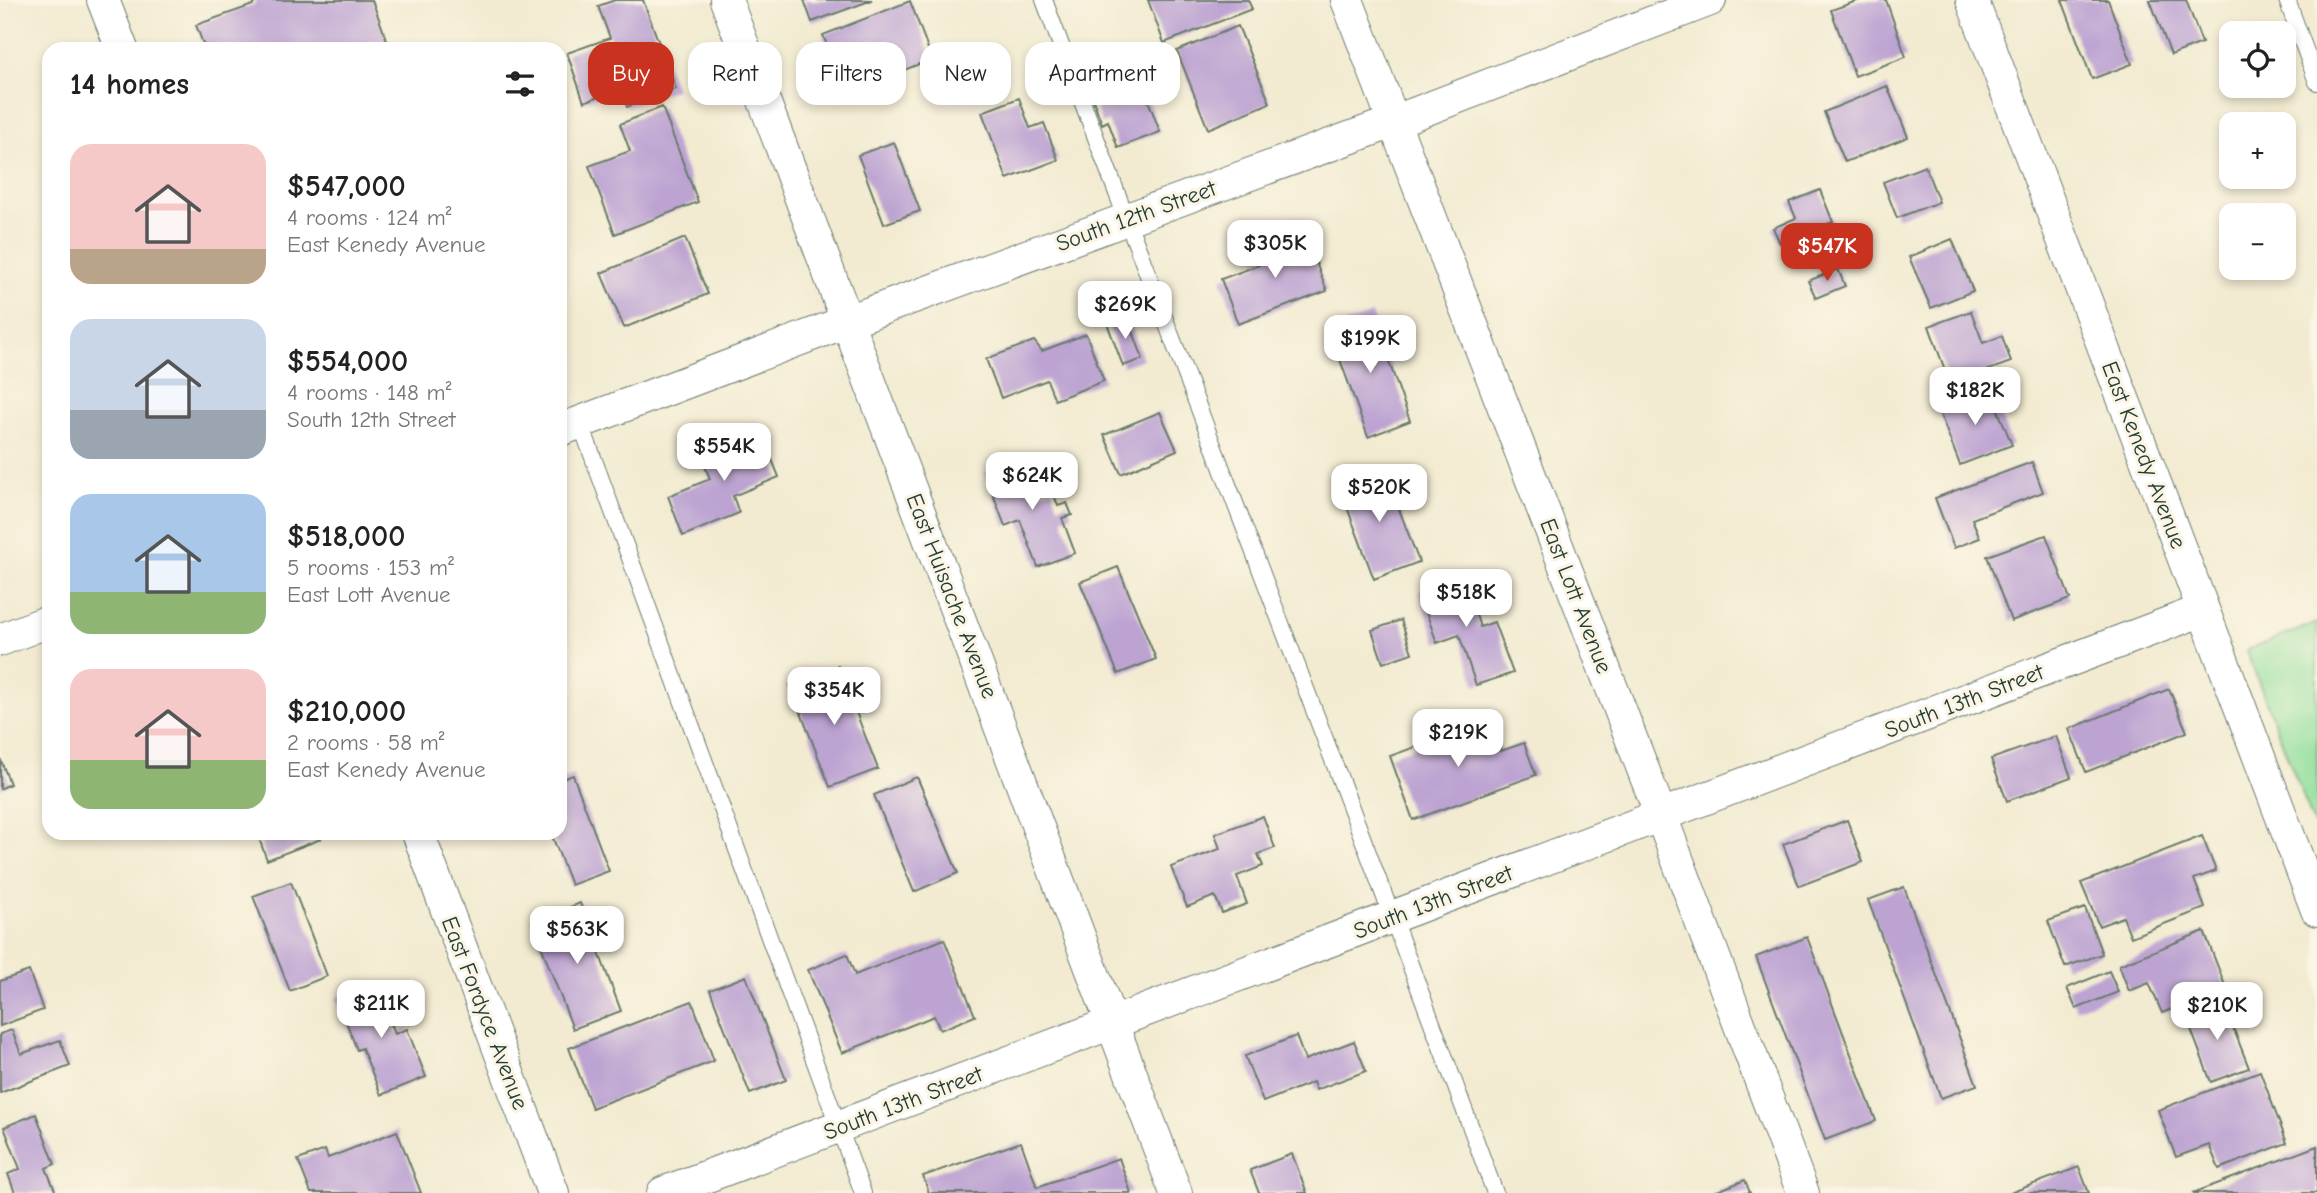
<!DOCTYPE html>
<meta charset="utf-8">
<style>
body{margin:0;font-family:"Comic Neue",sans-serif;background:#f6f6f6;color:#222;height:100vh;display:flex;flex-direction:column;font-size:26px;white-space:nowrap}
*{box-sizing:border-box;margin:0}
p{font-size:23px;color:#767676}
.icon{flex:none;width:38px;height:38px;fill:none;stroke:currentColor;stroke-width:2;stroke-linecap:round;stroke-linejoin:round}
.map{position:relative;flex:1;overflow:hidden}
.side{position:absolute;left:42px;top:42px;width:525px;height:798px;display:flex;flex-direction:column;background:#fff;border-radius:21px;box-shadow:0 4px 10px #0003}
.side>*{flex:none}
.top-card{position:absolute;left:588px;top:42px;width:665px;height:63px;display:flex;gap:14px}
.fabs{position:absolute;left:2219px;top:21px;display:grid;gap:14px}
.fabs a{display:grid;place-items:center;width:77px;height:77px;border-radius:14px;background:#fff;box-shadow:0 4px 10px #0003;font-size:35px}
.price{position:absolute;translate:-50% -60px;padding:0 16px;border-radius:14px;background:#fff;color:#222;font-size:23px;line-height:46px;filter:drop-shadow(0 2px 4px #0008)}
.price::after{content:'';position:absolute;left:50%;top:42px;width:21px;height:16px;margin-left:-10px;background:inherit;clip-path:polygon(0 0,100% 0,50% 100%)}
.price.current{background:#c8321e;color:#fff}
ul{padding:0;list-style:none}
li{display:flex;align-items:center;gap:21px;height:175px;padding:0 28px}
li span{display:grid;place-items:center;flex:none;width:196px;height:140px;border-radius:21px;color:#555}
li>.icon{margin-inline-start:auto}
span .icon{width:84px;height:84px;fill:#fffc;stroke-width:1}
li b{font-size:30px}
h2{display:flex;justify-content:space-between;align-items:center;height:84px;padding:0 28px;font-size:30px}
.chip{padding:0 24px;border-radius:21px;background:#fff;box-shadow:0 4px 10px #0003;font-size:24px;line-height:63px}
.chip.current{background:#c8321e;color:#fff}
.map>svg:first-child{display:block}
.green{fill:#92df9c;stroke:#588e68;stroke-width:2}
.building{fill:#bca3d2}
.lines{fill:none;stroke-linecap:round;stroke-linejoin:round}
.service-casing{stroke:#697a6b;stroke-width:18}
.minor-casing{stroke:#697a6b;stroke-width:34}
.service{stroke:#fff;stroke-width:16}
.minor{stroke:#fff;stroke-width:32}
.labels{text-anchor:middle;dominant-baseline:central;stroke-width:6;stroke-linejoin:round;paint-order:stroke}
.street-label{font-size:23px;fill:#1f3d34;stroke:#fcf5e5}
</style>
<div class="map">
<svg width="2317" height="1193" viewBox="0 0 2317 1193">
<rect width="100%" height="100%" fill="#fcf5e5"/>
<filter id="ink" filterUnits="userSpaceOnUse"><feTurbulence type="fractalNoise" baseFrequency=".0143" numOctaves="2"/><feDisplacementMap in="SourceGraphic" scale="14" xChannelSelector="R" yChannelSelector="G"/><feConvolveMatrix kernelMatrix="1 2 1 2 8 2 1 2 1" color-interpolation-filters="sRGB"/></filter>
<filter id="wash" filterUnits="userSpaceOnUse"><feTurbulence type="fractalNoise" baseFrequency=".00686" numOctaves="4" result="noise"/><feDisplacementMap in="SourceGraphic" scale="28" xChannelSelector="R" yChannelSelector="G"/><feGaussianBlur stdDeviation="1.57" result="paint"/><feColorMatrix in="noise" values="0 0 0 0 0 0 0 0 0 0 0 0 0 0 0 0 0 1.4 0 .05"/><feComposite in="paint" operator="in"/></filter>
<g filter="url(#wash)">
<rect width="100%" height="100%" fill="#f2ebd1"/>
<path class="green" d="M2317,623V832L2246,650Z"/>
<g id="blocks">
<path class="building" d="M257,0H372L390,49H205L196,25L253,5Z
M615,0H643L676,89L627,107L620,89L584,102L567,53L610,38L598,6Z
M804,0H872L812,22Z
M1148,0H1248L1252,9L1164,43Z
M1860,0H1886L1906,57L1855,76L1831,10Z
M2062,0H2108L2132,64L2092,79Z
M2150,0H2186L2202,43L2171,55Z
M910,1L932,59L846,93L823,35Z
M1238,26L1270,103L1208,129L1177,51Z
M1136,68L1160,132L1118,148L1108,121L1102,124L1088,86Z
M1887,86L1908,137L1845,162L1824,112Z
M1019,98L1030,128L1044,123L1058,160L1007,179L982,112Z
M662,107L698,202L615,234L589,166L630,151L620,124Z
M894,142L920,211L884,224L858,155Z
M1925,166L1939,202L1897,218L1883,182Z
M1820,190L1833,222L1780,243L1773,228L1796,218L1789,202Z
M1305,234L1327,291L1238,324L1221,279L1259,265L1254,253Z
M685,238L708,294L624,328L601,273Z
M1952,239L1973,291L1931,308L1909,257Z
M1838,269L1845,286L1816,298L1808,281Z
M1971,311L1983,343L2002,336L2011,362L1950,384L1929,326Z
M1372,314L1410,421L1368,437L1329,329Z
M1127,315L1143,359L1123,366L1107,323Z
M1086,334L1104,381L1055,400L1047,380L1001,398L986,359L1034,341L1042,351Z
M1989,388L2012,445L1960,465L1938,409Z
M1160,412L1177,450L1121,474L1104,435Z
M761,432L779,477L733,496L739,513L683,536L668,496L710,479L701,456Z
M1023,459L1037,495L1052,489L1058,506L1067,503L1072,515L1062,518L1075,553L1038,567L1020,520L1005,526L985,473Z
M2032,462L2043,492L1972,519L1980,538L1954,548L1935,498Z
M1384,469L1419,562L1374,579L1339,486Z
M2046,535L2070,599L2011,621L1987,556Z
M1118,567L1156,659L1118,674L1080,582Z
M1463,576L1480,627L1494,622L1513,673L1476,685L1459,635L1437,643L1419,592Z
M1401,620L1412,653L1383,663L1372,630Z
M838,666L878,769L830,787L790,685Z
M2169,689L2187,732L2086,772L2069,729Z
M1490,720L1501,751L1524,743L1536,775L1413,820L1390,756Z
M2056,736L2071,777L2007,801L1991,759Z
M0,758L10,784L0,789Z
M573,775L609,871L571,885L551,833H560V780Z
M917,777L958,873L914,892L874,795Z
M1263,816L1275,848L1258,854L1263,866L1237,876L1247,904L1222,913L1215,896L1187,907L1171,867L1220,849L1215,834Z
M1847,820L1863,862L1799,886L1783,844Z
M257,833H319L321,839L267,860Z
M2202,836L2216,871L2194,879L2205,908L2131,937L2123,917L2099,926L2081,883Z
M291,882L327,976L290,991L253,896Z
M1904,887L1977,1085L1941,1098L1868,900Z
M580,903L621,1011L573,1029L532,922Z
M2085,908L2102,954L2065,967L2048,921Z
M2204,931L2226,988L2162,1013L2149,983L2129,991L2119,965Z
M1807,937L1876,1121L1825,1140L1756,957Z
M944,939L975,1016L940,1030L934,1016L842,1053L808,970L847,954L855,975Z
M29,971L43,1010L0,1026V981Z
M2109,971L2118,992L2076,1009L2067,988Z
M746,976L786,1080L750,1094L710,990Z
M376,983L395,1034L407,1029L426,1077L381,1095L362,1048L357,1050L337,998Z
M692,1001L714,1061L592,1108L569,1048Z
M2223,1002L2249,1068L2211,1082L2186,1016Z
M12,1030L21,1054L60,1040L70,1066L0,1093V1034Z
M1296,1036L1305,1060L1354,1041L1366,1071L1316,1090L1313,1082L1263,1102L1245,1056Z
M2260,1071L2287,1143L2219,1169L2209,1145L2176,1157L2158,1110Z
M36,1114L55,1164L46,1168L56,1193H15L8,1174L20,1169L4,1127Z
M397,1131L421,1193H311L298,1160L325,1150L328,1158Z
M1021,1142L1037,1187L1119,1158L1131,1193H929L923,1176Z
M2317,1146V1193H2193Z
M1292,1154L1307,1193H1259L1250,1170Z
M2079,1167L2089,1193H2010Z
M1745,1180L1750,1193H1712Z"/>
</g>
</g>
<g filter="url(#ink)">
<use href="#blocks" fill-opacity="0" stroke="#697a6b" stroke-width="2"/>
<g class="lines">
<defs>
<path id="service" d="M1044,0C1193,398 1349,794 1495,1193
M2287,0L2317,82
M580,422L863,1193"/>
<path id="minor" d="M103,0L122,49
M726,0L1176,1193
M1347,0L1661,816L1803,1193
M1972,0L2317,910
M560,430L848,321L1393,122L1710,0
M0,640L49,621
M418,833L553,1193
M663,1193L2203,610"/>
</defs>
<use href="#service" class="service-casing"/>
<use href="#minor" class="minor-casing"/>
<use href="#service" class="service"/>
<use href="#minor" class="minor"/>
</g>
</g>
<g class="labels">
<g class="street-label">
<text transform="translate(1136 216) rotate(-20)">South 12th Street</text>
<text transform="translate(2144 455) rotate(69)">East Kenedy Avenue</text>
<text transform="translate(952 596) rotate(69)">East Huisache Avenue</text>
<text transform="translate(1576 596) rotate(69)">East Lott Avenue</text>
<text transform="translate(1964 701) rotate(-21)">South 13th Street</text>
<text transform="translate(1433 902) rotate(-21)">South 13th Street</text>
<text transform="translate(485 1013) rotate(69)">East Fordyce Avenue</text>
<text transform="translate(903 1103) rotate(-21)">South 13th Street</text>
</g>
</g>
</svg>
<div class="fabs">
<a><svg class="icon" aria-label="locate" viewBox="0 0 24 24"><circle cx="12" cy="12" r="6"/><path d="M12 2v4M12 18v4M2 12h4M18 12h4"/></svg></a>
<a>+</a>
<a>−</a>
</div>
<b class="price" style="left:1275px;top:280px">$305K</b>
<b class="price current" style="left:1827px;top:283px">$547K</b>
<b class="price" style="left:1125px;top:341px">$269K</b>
<b class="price" style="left:1370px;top:375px">$199K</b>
<b class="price" style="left:1975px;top:427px">$182K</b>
<b class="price" style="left:724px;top:483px">$554K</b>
<b class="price" style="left:1032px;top:512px">$624K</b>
<b class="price" style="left:1379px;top:524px">$520K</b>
<b class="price" style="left:1466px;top:629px">$518K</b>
<b class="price" style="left:834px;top:727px">$354K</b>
<b class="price" style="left:1458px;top:769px">$219K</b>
<b class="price" style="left:577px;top:966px">$563K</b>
<b class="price" style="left:381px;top:1040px">$211K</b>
<b class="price" style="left:2217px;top:1042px">$210K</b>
<div class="top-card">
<a class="chip current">Buy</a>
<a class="chip">Rent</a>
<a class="chip">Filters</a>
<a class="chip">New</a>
<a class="chip">Apartment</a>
</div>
<section class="side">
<h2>14 homes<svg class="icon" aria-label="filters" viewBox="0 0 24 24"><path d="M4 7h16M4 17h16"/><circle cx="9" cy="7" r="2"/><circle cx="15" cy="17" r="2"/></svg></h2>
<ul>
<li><span style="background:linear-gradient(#f6c9c9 75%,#b9a48a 0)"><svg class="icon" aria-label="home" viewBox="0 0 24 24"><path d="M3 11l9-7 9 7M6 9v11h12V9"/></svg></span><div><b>$547,000</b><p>4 rooms · 124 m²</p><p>East Kenedy Avenue</p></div></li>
<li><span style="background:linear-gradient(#c9d6e8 65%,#9aa5b1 0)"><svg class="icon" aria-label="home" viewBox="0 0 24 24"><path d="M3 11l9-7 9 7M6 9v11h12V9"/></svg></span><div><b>$554,000</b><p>4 rooms · 148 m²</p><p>South 12th Street</p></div></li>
<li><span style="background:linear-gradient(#a9c7e8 70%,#8fb573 0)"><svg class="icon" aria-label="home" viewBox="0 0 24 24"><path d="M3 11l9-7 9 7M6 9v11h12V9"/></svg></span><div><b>$518,000</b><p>5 rooms · 153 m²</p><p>East Lott Avenue</p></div></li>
<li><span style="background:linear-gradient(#f6c9c9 65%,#8fb573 0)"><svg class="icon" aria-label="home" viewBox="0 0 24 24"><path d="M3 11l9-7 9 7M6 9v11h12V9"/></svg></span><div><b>$210,000</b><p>2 rooms · 58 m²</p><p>East Kenedy Avenue</p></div></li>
</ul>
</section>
</div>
